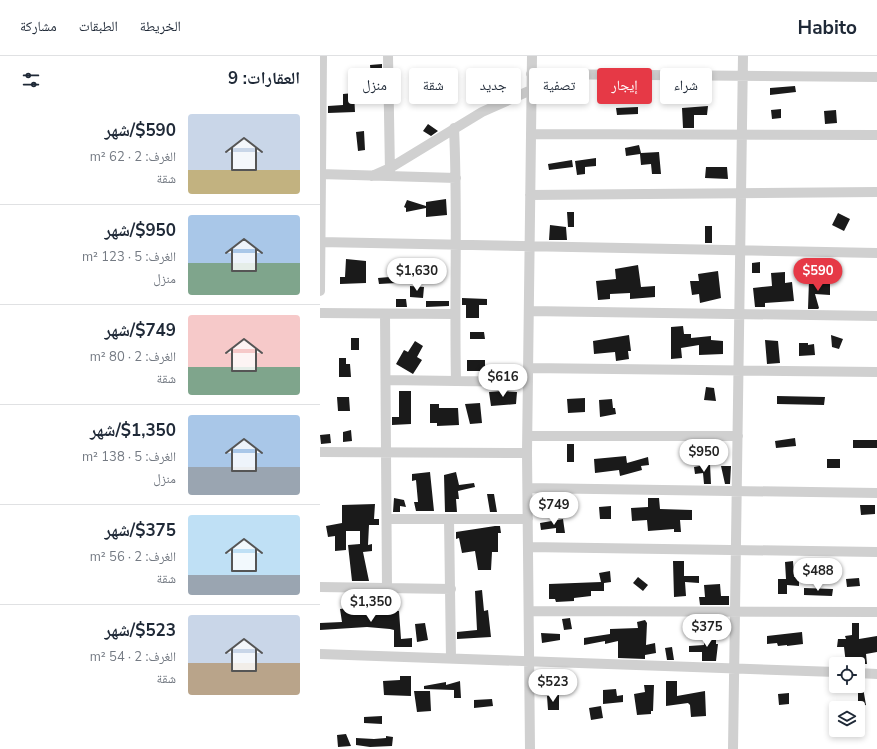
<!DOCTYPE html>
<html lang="ar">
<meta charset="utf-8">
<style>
body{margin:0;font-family:"Nunito Sans","Noto Naskh Arabic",sans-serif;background:#f6f6f7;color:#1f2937;direction:rtl;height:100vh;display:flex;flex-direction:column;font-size:15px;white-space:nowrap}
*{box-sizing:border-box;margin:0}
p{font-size:13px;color:#747a83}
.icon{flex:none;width:22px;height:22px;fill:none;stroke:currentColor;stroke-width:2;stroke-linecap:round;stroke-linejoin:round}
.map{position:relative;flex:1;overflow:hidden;direction:ltr}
.sheet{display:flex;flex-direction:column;background:#fff;width:320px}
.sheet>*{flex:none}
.banner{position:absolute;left:12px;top:12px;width:380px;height:36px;direction:rtl;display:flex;gap:8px}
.tools{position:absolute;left:509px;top:601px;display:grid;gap:8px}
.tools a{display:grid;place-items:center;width:36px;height:36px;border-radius:4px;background:#fff;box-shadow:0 2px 6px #0003;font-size:20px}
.price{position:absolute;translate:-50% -34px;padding:0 9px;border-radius:14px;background:#fff;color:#222;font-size:13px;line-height:26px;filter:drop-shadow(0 1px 2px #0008)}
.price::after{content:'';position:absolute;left:50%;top:24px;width:12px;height:9px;margin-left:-6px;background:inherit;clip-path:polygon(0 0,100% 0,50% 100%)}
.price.selected{background:#e63946;color:#fff}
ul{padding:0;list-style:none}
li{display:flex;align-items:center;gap:12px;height:100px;padding:0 20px}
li+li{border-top:1px solid #e0e1e3}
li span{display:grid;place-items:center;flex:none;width:112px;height:80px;border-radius:4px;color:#555}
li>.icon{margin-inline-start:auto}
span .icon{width:48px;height:48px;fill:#fffc;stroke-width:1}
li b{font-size:17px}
h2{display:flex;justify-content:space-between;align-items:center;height:48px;padding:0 20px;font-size:17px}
.chip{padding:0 14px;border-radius:4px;background:#fff;box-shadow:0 2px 6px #0003;font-size:14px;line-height:36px}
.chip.selected{background:#e63946;color:#fff}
header{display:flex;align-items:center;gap:24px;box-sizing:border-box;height:56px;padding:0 20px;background:#fff;border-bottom:1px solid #e0e1e3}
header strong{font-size:19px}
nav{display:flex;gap:22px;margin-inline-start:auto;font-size:14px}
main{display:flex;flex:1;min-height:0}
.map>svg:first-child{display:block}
.building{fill:#1a1a1a}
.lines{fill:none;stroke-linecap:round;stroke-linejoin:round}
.minor{stroke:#d0d0d0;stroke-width:10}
</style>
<header>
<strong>Habito</strong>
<nav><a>الخريطة</a><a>الطبقات</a><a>مشاركة</a></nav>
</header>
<main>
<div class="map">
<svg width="557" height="693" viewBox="0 0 557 693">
<rect width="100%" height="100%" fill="#fff"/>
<path class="building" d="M62,8V35L37,36L36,23L51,22L50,9Z
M475,30L476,36L450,39V32Z
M34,37L35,56L8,57V50L23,49V38Z
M388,50L387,59H374V72H363L362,52Z
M318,51V58L297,59L296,52Z
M461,53V62L452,63L451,54Z
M516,54L517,67L505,68L504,55Z
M108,68L118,75L111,80L103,75Z
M44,75L45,94L38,95L36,76Z
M319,89L321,97L339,96L341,118H332L331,108L321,109L320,98L306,100L305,92Z
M276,102V110L265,111V118L257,119L255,105Z
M252,104L253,111L229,114L228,108Z
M386,111H407L408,123L385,122Z
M126,143L127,159L106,161V152L86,156V152L84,151L87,144L106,150V146Z
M247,156H254V171H248Z
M518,157L530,163L524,175L512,169Z
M230,169L246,171L247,184H229Z
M385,170H392V187H385Z
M26,203L46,205V227L20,228V221H25Z
M440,206V217H432V207Z
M318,209L321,231L335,230V241L310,243V237L290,238V243L278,244L276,225L296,223L295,213Z
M81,213H93L94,226L59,228L58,222L81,220Z
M398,215L401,242L380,247L379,238L372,239L370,225H379L378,218Z
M465,216V227L472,226L474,245L445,247V251H435L433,232L452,230L451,217Z
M489,224L491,226L510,224V239L495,238L499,252L498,253H488Z
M90,230L104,231L103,242L90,241Z
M142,242L167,243V249H159V262H146V249H142Z
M76,243H86L87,251H76Z
M106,245H129V250L106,251Z
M363,270L364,278H371V282L391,280V284L403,285V298L379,299V289L361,292L362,302L351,303V271Z
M150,276H164L165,283H150Z
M309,279L311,295H308L309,303L296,305L295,296L274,298L273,285Z
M511,279L523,283L519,293L512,291Z
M31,282H39V294H31Z
M445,284L458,285L460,307L447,308Z
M95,285L103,290L97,301L102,304L93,318L76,308L84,294L88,296Z
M479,287H488V289L494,288L495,299L479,300Z
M19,302H26V308H30L31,321H19Z
M147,304H165V315H147Z
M386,331L394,332L396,345L384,344Z
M79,335H91V368L72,369V361H79Z
M182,335L197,336L196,348L171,350L169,336Z
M457,340L505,341L504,349L457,348Z
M17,341H29L30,355H18Z
M265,342V356L248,357L247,343Z
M292,343L293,352H295L296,358L280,361L279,344Z
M160,347L162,367L150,368L145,348Z
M110,348H119V352H138L139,369L117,370V367H110Z
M31,374L32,385L23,386V376Z
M10,378L11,387L1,388L0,379Z
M475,382L476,390L456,392L455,385Z
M533,384H557V392H533Z
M247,388H254V406H247Z
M306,400L307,407L328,401L329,409L321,410L322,414L300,420L299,414L275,417L274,403Z
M507,403H520V412H507Z
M390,408L391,428H384L383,417L375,418L374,411Z
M401,410H411L410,428H405Z
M110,416L114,455H96L94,446H98L96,424L92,425V418Z
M136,416L139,429L154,427L155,431L138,435L139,443H136L137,456H125L124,419Z
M167,438H174L177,456H170Z
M74,442L84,444L86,451L80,450V456H73Z
M328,442H339L340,453L372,454V464H360L361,476H354V473L328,475L327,464L312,465L311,452L328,451Z
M55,448L54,463H59V469H49L48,489L52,488V495L43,496L49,525H32L28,489L40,488V475H26V494L15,495V480L8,481L6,470L22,467V449Z
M540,449H555V458L541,459Z
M291,450V463H280L279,451Z
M243,463L245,477H236V472L221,474L220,467Z
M175,470H180L181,477H178V496H172L171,514H158L155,495L142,497L139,482L136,483V476Z
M353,505H364V520H379V527L365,526L366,540L354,541Z
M473,505L474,521H479V530L467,529V538H458V523H466L465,506Z
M290,515L291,526L284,527V535H271V540L254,542V545L236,546L235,543H229V528L281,526L279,517Z
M318,521L328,529L323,535L313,527Z
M539,522L540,530L527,531L526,523Z
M400,528L401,540H409V549H380L379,541H385L384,529Z
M484,532L513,533L512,540L484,539Z
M162,534L164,555L168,554L171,581L137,583V576L157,574L155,535Z
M41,550L42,558L58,556L57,553L79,555L81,583L92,582V591H74V574L70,573L47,571L0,574V567L22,566L20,553Z
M250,562L252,573L244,574L242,563Z
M325,564L327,567L326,589L335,587L336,597L325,599V603L298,602V585L285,588V585L264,589V582L290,578V573L318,572L317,566Z
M105,567L108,584L97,586L95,568Z
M532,567H539V583L557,580V596L546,598L547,608H526L524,591H517L518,583H526L525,580L532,579Z
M482,576L483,588L467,590V589L458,590L457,587L447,588V580Z
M221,577L240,578V584L222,587Z
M385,577H394V584H396V588H398L396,605H382V596H369V590L384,589Z
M352,591L354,604H347L345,592Z
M80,620H91V640L64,639L63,625L80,624Z
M140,625L141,642H134V634L104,633V630L126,626V629Z
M346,625H357V640L385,635L386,660L371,661L370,649L368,647L346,650Z
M538,626H542L546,649L538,651Z
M324,629H334L333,655H331V658L317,659L314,638L325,636Z
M296,633L297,640L303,639V646L283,648V634Z
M94,635H110L111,655L97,656Z
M469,637V648L459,649L458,638Z
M239,639V654H228L227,640Z
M172,643L173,650L154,652V644Z
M281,650L283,662L271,664L269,652Z
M62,660V668L44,667V661Z
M26,678L31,690L18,691L17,679Z
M66,680L73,681L72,690L50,691L36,689V682L54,683L66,682Z"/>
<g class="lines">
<path class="minor" d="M68,0L70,116
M211,18L557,21
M134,72C138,157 134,241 136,325
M211,78L557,79
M0,118L136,122
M52,120L70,112L162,56L211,34
M210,139L557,136
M0,186L557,197
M0,235L2,0
M209,255L557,260
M0,257L135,258
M65,258L67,532
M208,312L557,316
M66,324L208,326
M208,380H418
M0,396L207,397
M208,432L557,437
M67,463H208
M129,463L131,602
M208,491L557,496
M0,531L131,533
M209,555L557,556
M0,598L516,616
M538,617L557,618
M210,693L207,397L212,0
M413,693L423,0"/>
</g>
</svg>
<div class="tools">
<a><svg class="icon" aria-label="locate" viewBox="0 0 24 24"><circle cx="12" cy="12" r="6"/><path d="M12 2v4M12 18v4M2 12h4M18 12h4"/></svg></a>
<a><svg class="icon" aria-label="layers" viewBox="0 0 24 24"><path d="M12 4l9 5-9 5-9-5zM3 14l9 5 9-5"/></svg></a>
</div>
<b class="price" style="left:97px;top:236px">$1,630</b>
<b class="price selected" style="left:498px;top:236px">$590</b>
<b class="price" style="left:183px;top:342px">$616</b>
<b class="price" style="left:384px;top:417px">$950</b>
<b class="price" style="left:234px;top:470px">$749</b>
<b class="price" style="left:498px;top:536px">$488</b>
<b class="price" style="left:51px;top:567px">$1,350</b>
<b class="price" style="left:387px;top:592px">$375</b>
<b class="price" style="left:233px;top:647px">$523</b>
<div class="banner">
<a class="chip">شراء</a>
<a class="chip selected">إيجار</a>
<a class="chip">تصفية</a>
<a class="chip">جديد</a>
<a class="chip">شقة</a>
<a class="chip">منزل</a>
</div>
</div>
<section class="sheet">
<h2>العقارات: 9<svg class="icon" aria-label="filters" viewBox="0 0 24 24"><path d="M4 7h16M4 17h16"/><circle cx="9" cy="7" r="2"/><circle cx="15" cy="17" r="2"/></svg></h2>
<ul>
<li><span style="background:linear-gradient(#c9d6e8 70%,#c2b280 0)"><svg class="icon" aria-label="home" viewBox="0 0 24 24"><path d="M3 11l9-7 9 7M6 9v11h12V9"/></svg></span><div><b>$590/شهر</b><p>الغرف: 2 · 62 m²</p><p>شقة</p></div></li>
<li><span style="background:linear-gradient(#a9c7e8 60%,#7fa58c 0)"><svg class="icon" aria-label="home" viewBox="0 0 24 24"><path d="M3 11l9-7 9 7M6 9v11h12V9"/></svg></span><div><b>$950/شهر</b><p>الغرف: 5 · 123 m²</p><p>منزل</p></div></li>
<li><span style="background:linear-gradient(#f6c9c9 65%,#7fa58c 0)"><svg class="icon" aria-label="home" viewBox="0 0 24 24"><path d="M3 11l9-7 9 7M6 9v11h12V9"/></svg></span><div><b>$749/شهر</b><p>الغرف: 2 · 80 m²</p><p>شقة</p></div></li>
<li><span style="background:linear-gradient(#a9c7e8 65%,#9aa5b1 0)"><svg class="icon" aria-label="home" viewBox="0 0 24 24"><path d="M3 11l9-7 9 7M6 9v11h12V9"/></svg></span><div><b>$1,350/شهر</b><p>الغرف: 5 · 138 m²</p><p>منزل</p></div></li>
<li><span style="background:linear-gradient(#bfe0f5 75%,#9aa5b1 0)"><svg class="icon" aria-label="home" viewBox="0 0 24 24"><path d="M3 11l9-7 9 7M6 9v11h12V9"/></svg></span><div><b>$375/شهر</b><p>الغرف: 2 · 56 m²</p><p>شقة</p></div></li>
<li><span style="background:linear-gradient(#c9d6e8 60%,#b9a48a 0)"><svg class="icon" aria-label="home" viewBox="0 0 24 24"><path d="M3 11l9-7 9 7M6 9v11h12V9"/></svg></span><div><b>$523/شهر</b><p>الغرف: 2 · 54 m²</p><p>شقة</p></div></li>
</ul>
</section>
</main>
